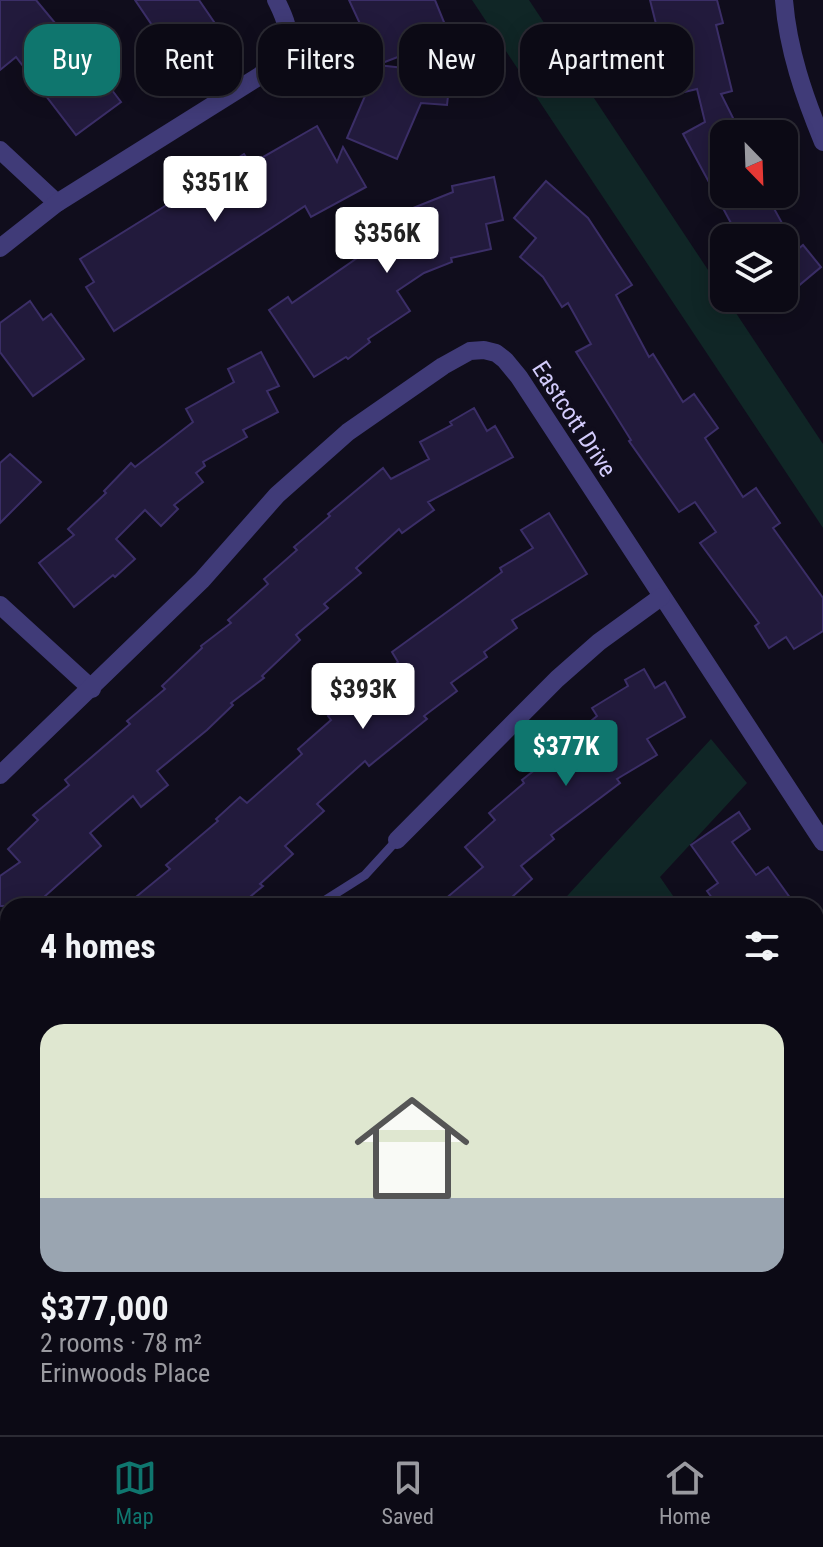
<!DOCTYPE html>
<meta charset="utf-8">
<style>
:root{--surface:#0c0a15;--page:#15131e;--text:#f1f3f6;--muted:#9a9aa0;--line:#2c2b34;--accent:#0f766e}
body{margin:0;font-family:"Roboto Condensed",sans-serif;background:var(--page);color:var(--text);height:100vh;display:flex;flex-direction:column;font-size:30px;white-space:nowrap}
*{box-sizing:border-box;margin:0}
p{font-size:26px;color:var(--muted)}
.icon{flex:none;width:44px;height:44px;fill:none;stroke:currentColor;stroke-width:2;stroke-linecap:round;stroke-linejoin:round}
.map{position:relative;flex:1;overflow:hidden}
.drawer{position:absolute;left:0px;top:898px;width:824px;height:538px;display:flex;flex-direction:column;background:var(--surface);border-radius:24px 24px 0 0;box-shadow:0 4px 20px #0003,0 0 0 2px var(--line)}
.drawer>*{flex:none}
.hud{position:absolute;left:24px;top:24px;width:776px;height:72px;display:flex;gap:16px}
.needle{width:52px;rotate:157deg}
.buttons{position:absolute;left:710px;top:120px;display:grid;gap:16px}
.buttons a{display:grid;place-items:center;width:88px;height:88px;border-radius:16px;background:var(--surface);box-shadow:0 4px 20px #0003,0 0 0 2px var(--line);font-size:40px}
.price{position:absolute;translate:-50% -68px;padding:0 18px;border-radius:8px;background:#fff;color:#222;font-size:26px;line-height:52px;filter:drop-shadow(0 2px 4px #0008)}
.price::after{content:'';position:absolute;left:50%;top:48px;width:24px;height:18px;margin-left:-12px;background:inherit;clip-path:polygon(0 0,100% 0,50% 100%)}
.price.selected{background:var(--accent);color:#fff}
ul{padding:0;list-style:none}
li{display:grid;align-content:center;gap:16px;height:424px;padding:0 40px}
li+li{border-top:2px solid var(--line)}
li span{display:grid;place-items:center;height:248px;border-radius:24px;color:#555}
li>.icon{margin-inline-start:auto}
span .icon{width:144px;height:144px;fill:#fffc;stroke-width:1}
li b{font-size:34px}
h2{display:flex;justify-content:space-between;align-items:center;height:96px;padding:0 40px;font-size:34px}
.tag{padding:0 28px;border-radius:24px;background:var(--surface);box-shadow:0 4px 20px #0003,0 0 0 2px var(--line);font-size:28px;line-height:72px}
.tag.selected{background:var(--accent);color:#fff}
.tab-bar{display:flex;justify-content:space-around;align-items:center;height:112px;border-top:2px solid var(--line);background:var(--surface);font-size:22px;color:var(--muted)}
.tab-bar a{display:grid;justify-items:center;gap:4px}
.tab-bar .selected{color:var(--accent)}
.map>svg:first-child{display:block}
.green{fill:#102626}
.building{fill:#221a3c;stroke:#3b2e67;stroke-width:2}
.lines{fill:none;stroke-linecap:round;stroke-linejoin:round}
.service{stroke:#403b78;stroke-width:9}
.minor{stroke:#403b78;stroke-width:18}
.tertiary{stroke:#403b78;stroke-width:20}
.secondary{stroke:#7369f5;stroke-width:20}
.labels{text-anchor:middle;stroke-width:8;stroke-linejoin:round;paint-order:stroke}
.street-label{font-size:24px;fill:#d3ccfc;stroke:#100d1c}
</style>
<div class="map">
<svg width="823" height="1435" viewBox="0 0 823 1435">
<rect width="100%" height="100%" fill="#100d1c"/>
<!-- green -->
<g class="green">
<path d="M472,0H529L724,294V298H726L823,444V528Z"/>
<path d="M711,739L747,783L660,877L680,906H558Z"/>
</g>
<!-- building -->
<g class="building">
<path d="M0,0H36L74,46L77,44L121,102L76,135L16,57L0,70Z"/>
<path d="M135,0H199L225,38L181,68Z"/>
<path d="M349,0H435L450,37L377,65L459,74L457,97L448,96L447,105L421,103L397,159L347,138L371,82L374,54Z"/>
<path d="M650,0H717L723,23L716,25L732,91L721,94L741,134H724V194H766L782,223L754,238H739L683,134L705,122L697,89L676,94L663,39L660,40Z"/>
<path d="M317,126L337,162L343,147L366,187L311,217L305,206L114,331L86,287L94,282L80,259L202,183L201,181L244,154L251,164Z"/>
<path d="M494,177L503,220L486,224L491,249L451,258L452,262L424,273L397,291L410,311L368,339L370,342L348,359L346,357L314,377L269,310L288,297L292,303L389,236L383,220L453,192L452,186Z"/>
<path d="M546,181L588,218L632,285L616,295L649,357L653,354L683,402L694,394L718,428L705,438L743,497L756,488L780,523L773,528L823,598V631L794,649L786,637L769,648L755,626L759,623L700,543L716,532L695,502L679,512L629,441L631,440L576,352L591,344L568,303L562,307L543,277L520,257L536,238L514,218Z"/>
<path d="M784,227L797,250L803,245L821,267L784,298Z"/>
<path d="M30,301L43,320L51,314L84,359L33,396L0,352V323Z"/>
<path d="M261,352L279,386L267,391L278,412L243,430L247,437L203,462L205,466L196,473L203,482L174,505L178,509L161,526L145,510L116,539L135,559L115,577L113,575L74,607L39,563L74,535L68,529L106,493L104,491L131,463L135,467L193,422L186,409L234,382L228,369Z"/>
<path d="M474,408L487,431L495,426L513,457L428,502L434,510L402,533L399,529L356,568L361,573L324,604L328,608L296,635L300,640L262,676L264,678L231,703L233,705L207,730L157,771L168,785L141,807L133,796L90,833L101,846L34,906H0V876L20,862L8,849L38,820L33,815L69,785L65,780L130,724L127,721L165,689L162,686L202,648L201,646L231,623L228,620L268,584L264,579L297,550L294,547L330,516L328,514L383,468L391,479L429,459L420,442L452,425L450,422Z"/>
<path d="M10,454L41,482L0,523V463Z"/>
<path d="M549,513L587,574L512,620L517,628L484,652L487,657L451,683L457,691L424,716L427,719L369,766L365,761L317,804L324,811L285,846L293,854L260,884L263,886L239,906H125L170,869L166,865L218,821L216,819L240,797L247,803L302,754L298,749L331,720L328,716L349,699L352,702L398,662L392,652L502,572L500,568L533,548L521,530Z"/>
<path d="M644,669L655,688L665,682L685,717L647,739L657,755L617,779L620,783L551,835L554,839L521,866L532,879L502,906H437L483,867L465,847L495,820L489,813L524,783L522,780L555,754L553,752L597,716L592,708L628,686L625,680Z"/>
<path d="M739,812L750,829L732,842L756,875L768,867L796,906H718L707,891L718,883L691,845Z"/>
</g>
<g class="lines">
<!-- service -->
<path class="service" d="M316,906L365,875L397,840"/>
<!-- minor -->
<g class="minor">
<path d="M784,0C788,50 804,96 823,142"/>
<path d="M287,50L308,62"/>
<path d="M0,150L57,203"/>
<path d="M0,248L57,203L258,77C292,52 296,39 276,0"/>
<path d="M0,605L92,689"/>
<path d="M0,775L202,580L277,495L348,432L443,366L470,351L484,350L496,353L505,360L519,377L823,842"/>
<path d="M397,840L557,679L599,642L661,597"/>
<path d="M290,1428L293,1435"/>
</g>
<!-- tertiary -->
<g class="tertiary">
<path d="M816,1194L823,1192"/>
<path d="M179,1435L195,1428"/>
</g>
<!-- secondary -->
<g class="secondary">
<path d="M0,1394L8,1409"/>
<path d="M18,1428L22,1435"/>
</g>
</g>
<g class="labels">
<!-- street labels -->
<g class="street-label">
<text transform="translate(574 419) rotate(57)" y="8">Eastcott Drive</text>
</g>
</g>
</svg>
<div class="buttons">
<a><svg class="needle" viewBox="-14 -14 28 28"><path d="M0-13l5 13h-10z" fill="#e53935"/><path d="M0 13l5-13h-10z" fill="#9a9aa0"/></svg></a>
<a><svg class="icon" aria-label="layers" viewBox="0 0 24 24"><path d="M12 4l9 5-9 5-9-5zM3 14l9 5 9-5"/></svg></a>
</div>
<b class="price" style="left:215px;top:224px">$351K</b>
<b class="price" style="left:387px;top:275px">$356K</b>
<b class="price" style="left:363px;top:731px">$393K</b>
<b class="price selected" style="left:566px;top:788px">$377K</b>
<div class="hud">
<a class="tag selected">Buy</a>
<a class="tag">Rent</a>
<a class="tag">Filters</a>
<a class="tag">New</a>
<a class="tag">Apartment</a>
</div>
<section class="drawer">
<h2>4 homes<svg class="icon" aria-label="filters" viewBox="0 0 24 24"><path d="M4 7h16M4 17h16"/><circle cx="9" cy="7" r="2"/><circle cx="15" cy="17" r="2"/></svg></h2>
<ul>
<li><span style="background:linear-gradient(#dfe7d0 70%,#9aa5b1 0)"><svg class="icon" aria-label="home" viewBox="0 0 24 24"><path d="M3 11l9-7 9 7M6 9v11h12V9"/></svg></span><div><b>$377,000</b><p>2 rooms · 78 m²</p><p>Erinwoods Place</p></div></li>
</ul>
</section>
</div>
<nav class="tab-bar">
<a class="selected"><svg class="icon" aria-label="map" viewBox="0 0 24 24"><path d="M3 6l6-2 6 2 6-2v14l-6 2-6-2-6 2zM9 4v14M15 6v14"/></svg>Map</a>
<a><svg class="icon" aria-label="saved" viewBox="0 0 24 24"><path d="M7 4h10v16l-5-4-5 4z"/></svg>Saved</a>
<a><svg class="icon" aria-label="home" viewBox="0 0 24 24"><path d="M3 11l9-7 9 7M6 9v11h12V9"/></svg>Home</a>
</nav>
